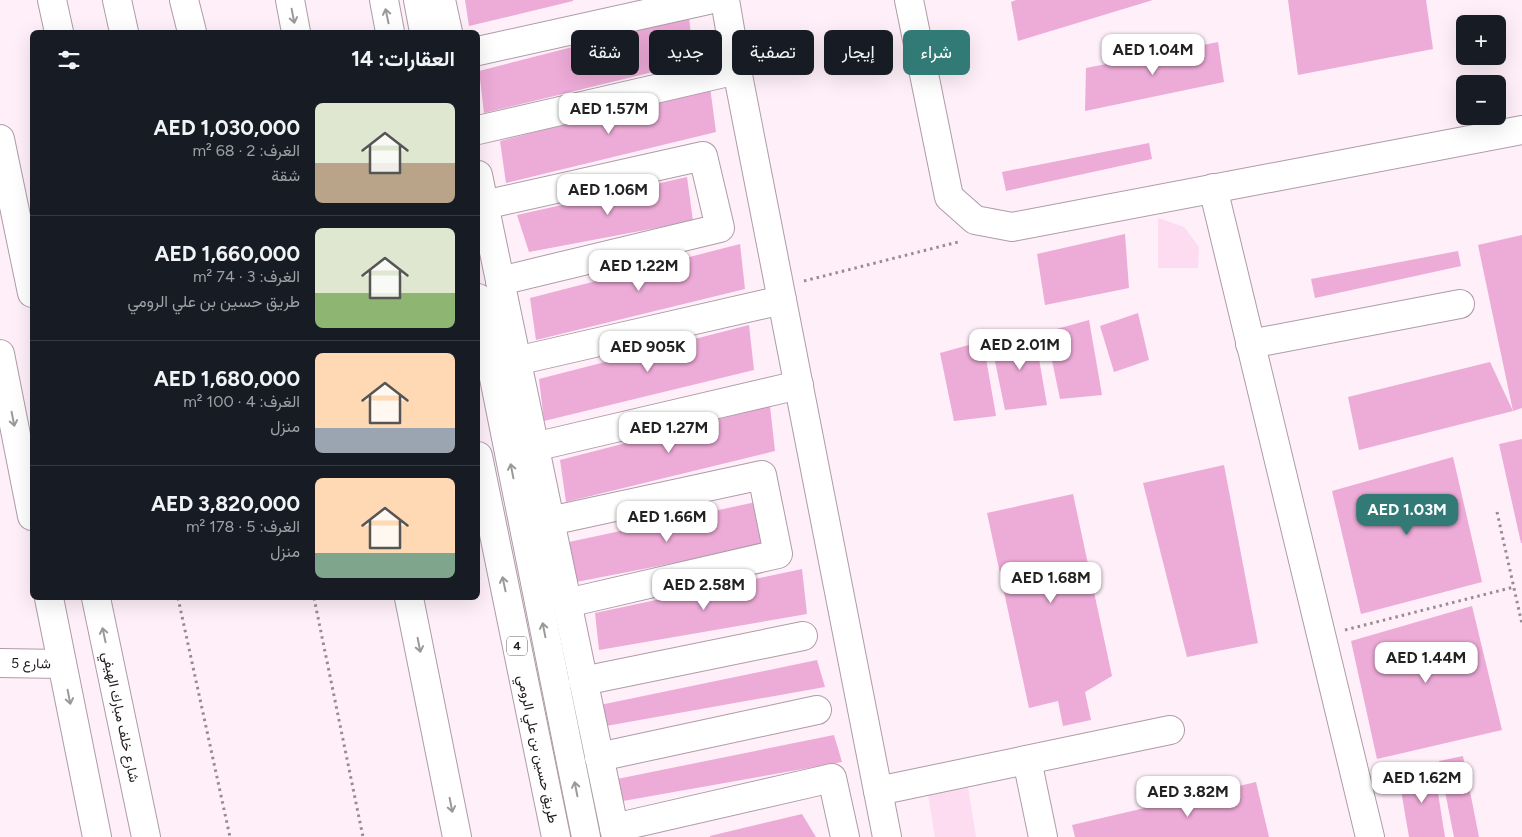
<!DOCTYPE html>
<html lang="ar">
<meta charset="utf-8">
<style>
:root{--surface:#171b24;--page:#242831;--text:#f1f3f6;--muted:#9ea1a6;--line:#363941;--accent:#317a75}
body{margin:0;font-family:Figtree,Vazirmatn,sans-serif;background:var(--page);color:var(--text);direction:rtl;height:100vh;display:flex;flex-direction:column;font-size:19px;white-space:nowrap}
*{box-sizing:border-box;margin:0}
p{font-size:16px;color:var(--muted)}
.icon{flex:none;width:28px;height:28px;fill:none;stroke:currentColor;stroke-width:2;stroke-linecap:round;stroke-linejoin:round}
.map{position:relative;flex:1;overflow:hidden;direction:ltr}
.panel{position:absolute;left:30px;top:30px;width:450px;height:570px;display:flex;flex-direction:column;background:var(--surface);border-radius:8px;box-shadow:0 5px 20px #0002;direction:rtl}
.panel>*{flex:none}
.hud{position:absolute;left:495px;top:30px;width:475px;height:45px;direction:rtl;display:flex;gap:10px}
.tools{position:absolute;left:1456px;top:15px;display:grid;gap:10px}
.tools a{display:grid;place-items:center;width:50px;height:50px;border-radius:8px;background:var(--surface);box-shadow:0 5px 20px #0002;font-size:25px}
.price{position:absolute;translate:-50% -42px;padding:0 11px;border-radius:10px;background:#fff;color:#222;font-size:16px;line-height:32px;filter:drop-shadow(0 1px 2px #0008)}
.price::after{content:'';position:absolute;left:50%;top:30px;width:15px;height:11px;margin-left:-8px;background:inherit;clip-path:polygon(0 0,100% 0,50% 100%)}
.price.on{background:var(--accent);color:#fff}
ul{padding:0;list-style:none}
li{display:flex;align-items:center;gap:15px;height:125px;padding:0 25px}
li+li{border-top:1px solid var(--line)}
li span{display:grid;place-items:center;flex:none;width:140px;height:100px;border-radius:8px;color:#555}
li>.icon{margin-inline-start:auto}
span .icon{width:60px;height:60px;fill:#fffc;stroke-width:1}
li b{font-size:21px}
h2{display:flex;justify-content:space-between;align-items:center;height:60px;padding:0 25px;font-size:21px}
.tag{padding:0 18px;border-radius:8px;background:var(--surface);box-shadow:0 5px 20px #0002;font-size:18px;line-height:45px}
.tag.on{background:var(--accent);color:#fff}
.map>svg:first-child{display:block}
.green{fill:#fddbf0}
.building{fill:#edabd7}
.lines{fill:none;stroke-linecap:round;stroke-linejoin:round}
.minor-casing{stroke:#ad9ca7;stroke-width:30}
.highway-casing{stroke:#ad9ca7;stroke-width:30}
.path{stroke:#978c93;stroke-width:3;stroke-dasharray:2.5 4;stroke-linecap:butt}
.minor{stroke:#fff;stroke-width:28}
.highway{stroke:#fff;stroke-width:28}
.oneway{stroke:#9b989a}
.labels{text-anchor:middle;stroke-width:4;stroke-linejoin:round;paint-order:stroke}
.shield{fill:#fff;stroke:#645f62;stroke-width:1}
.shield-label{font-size:12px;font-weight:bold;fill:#211a1e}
.street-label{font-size:14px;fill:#211a1e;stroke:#fff}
</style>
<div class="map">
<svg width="1522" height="837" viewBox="0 0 1522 837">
<rect width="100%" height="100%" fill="#feeff9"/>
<!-- green -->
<g class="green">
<path d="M1158,218L1184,227L1199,247L1198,268H1158Z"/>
<path d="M968,787L976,837H935L928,794Z"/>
</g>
<!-- building -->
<g class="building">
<path d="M465,0H573V1L469,26Z"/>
<path d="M1016,0H1153L1018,41L1011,2Z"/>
<path d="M1288,0H1426L1433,49L1298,75Z"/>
<path d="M689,17L694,62L484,113L479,71Z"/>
<path d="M1218,42L1224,82L1085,111L1086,68Z"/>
<path d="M710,87L716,132L506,183L500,141Z"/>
<path d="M1149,143L1152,159L1006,191L1002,172Z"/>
<path d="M687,177L693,221L529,252L517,215Z"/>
<path d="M1125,234L1129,288L1045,305L1037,254Z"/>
<path d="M1522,235V408L1513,411L1478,245Z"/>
<path d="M740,244L745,289L536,340L530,298Z"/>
<path d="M1458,251L1461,266L1315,298L1311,279Z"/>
<path d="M1138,313L1149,360L1114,372L1100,326Z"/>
<path d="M1089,320L1102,395L1060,399L1046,332Z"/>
<path d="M749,325L754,370L544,421L539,379Z"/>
<path d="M1034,330L1047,405L1005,410L991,342Z"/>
<path d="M983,341L996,416L954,421L940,353Z"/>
<path d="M1490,362L1513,411L1359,450L1348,397Z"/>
<path d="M770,406L775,451L566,502L560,460Z"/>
<path d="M1522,439V543H1521L1499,444Z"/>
<path d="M1453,457L1482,582L1361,614L1332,491Z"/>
<path d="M1224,465L1258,643L1187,657L1143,483Z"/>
<path d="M1073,494L1112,676L1085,692L1091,720L1063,726L1058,701L1029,708L987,513Z"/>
<path d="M756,502L762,546L576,582L569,542Z"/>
<path d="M802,569L807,614L599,650L595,613Z"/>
<path d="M1472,606L1502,730L1377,759L1351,641Z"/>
<path d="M817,660L825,687L606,726L600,705Z"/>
<path d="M834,735L842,762L623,801L617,779Z"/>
<path d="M1463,756L1479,837H1454L1439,761Z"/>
<path d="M1434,768L1445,837H1409L1398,773Z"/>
<path d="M1256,782L1269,837H1075L1072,825Z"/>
<path d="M802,814L816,837H710V836Z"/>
</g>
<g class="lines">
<!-- minor casing -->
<g class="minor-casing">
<g id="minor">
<path d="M52,0L59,32"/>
<path d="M117,0L124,32"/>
<path d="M184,0L192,32"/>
<path d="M418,0L424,32"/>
<path d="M441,0L448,32"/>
<path d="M725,0L737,70L887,837"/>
<path d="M909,0L949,197L975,220L1012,227L1522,130"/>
<path d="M478,51L708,0"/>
<path d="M478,130L737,70"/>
<path d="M0,139L32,293"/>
<path d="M478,175L616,837"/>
<path d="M1213,188L1370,837"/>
<path d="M484,205L703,156L720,228L500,281"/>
<path d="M478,298L586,837"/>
<path d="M1250,344L1460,304"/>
<path d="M0,354L32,516"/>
<path d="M516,361L782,300"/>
<path d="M534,447L799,385"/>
<path d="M550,521L762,475L778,554L567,603"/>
<path d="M49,598L97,837"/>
<path d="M96,598L146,837"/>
<path d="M0,663L62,664"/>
<path d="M583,681L803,636"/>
<path d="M599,757L817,710"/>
<path d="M1027,760L1043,837"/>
<path d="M878,791L1170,730"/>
<path d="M614,828L832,778L845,837"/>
</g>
</g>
<!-- highway casing -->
<g class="highway-casing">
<g id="highway">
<path d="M290,0L296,32"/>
<path d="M384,0L390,32"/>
<path d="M478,456L556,837"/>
<path d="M409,598L457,837"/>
</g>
</g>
<!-- path -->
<g class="path">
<path d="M804,281L958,242L959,240"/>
<path d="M1497,512L1522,624"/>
<path d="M178,598L230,837"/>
<path d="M314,598L363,837"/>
<path d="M1345,630L1514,587"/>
</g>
<!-- minor -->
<use href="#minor" class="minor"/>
<!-- highway -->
<use href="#highway" class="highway"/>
</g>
<!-- one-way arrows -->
<defs><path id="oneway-shaft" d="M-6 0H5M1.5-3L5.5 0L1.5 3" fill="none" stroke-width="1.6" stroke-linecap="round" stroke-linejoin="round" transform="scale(1.25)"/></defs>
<g class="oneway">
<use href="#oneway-shaft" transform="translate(293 16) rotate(79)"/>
<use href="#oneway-shaft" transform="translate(387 16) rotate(-102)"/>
<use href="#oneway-shaft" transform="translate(13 419) rotate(79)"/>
<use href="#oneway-shaft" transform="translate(512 471) rotate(-101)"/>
<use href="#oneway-shaft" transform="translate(504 584) rotate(-102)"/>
<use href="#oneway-shaft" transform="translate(544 630) rotate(-101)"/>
<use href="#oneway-shaft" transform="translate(104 635) rotate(-102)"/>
<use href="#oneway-shaft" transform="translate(419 645) rotate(79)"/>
<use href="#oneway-shaft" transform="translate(69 697) rotate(79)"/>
<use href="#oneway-shaft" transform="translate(576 789) rotate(-101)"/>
<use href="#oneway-shaft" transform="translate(451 805) rotate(79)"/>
</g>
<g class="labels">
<!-- shield labels -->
<rect class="shield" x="507" y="636.5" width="20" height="19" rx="4"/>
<g class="shield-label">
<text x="517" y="650">4</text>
</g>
<!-- street labels -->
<g class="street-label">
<text transform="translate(31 663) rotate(1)" y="5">شارع 5</text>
<text transform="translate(121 717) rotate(78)" y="5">شارع خلف مبارك الهيفي</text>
<text transform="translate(538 749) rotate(78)" y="5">طريق حسين بن علي الرومي</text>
</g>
</g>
</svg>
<div class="tools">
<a>+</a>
<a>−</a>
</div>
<b class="price" style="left:1153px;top:76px">AED 1.04M</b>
<b class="price" style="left:609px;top:135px">AED 1.57M</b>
<b class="price" style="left:608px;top:216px">AED 1.06M</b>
<b class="price" style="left:639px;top:292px">AED 1.22M</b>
<b class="price" style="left:1020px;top:371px">AED 2.01M</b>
<b class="price" style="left:648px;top:373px">AED 905K</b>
<b class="price" style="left:669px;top:454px">AED 1.27M</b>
<b class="price on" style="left:1407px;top:536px">AED 1.03M</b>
<b class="price" style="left:667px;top:543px">AED 1.66M</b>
<b class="price" style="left:1051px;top:604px">AED 1.68M</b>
<b class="price" style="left:704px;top:611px">AED 2.58M</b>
<b class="price" style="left:1426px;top:684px">AED 1.44M</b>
<b class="price" style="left:1422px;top:804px">AED 1.62M</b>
<b class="price" style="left:1188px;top:818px">AED 3.82M</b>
<div class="hud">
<a class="tag on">شراء</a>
<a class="tag">إيجار</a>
<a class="tag">تصفية</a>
<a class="tag">جديد</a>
<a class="tag">شقة</a>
</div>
<section class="panel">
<h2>العقارات: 14<svg class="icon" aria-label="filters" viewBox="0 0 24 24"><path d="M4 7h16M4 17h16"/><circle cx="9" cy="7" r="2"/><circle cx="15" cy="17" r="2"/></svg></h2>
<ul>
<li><span style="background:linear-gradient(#dfe7d0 60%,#b9a48a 0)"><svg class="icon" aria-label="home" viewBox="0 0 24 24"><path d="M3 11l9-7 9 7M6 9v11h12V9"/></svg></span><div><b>AED 1,030,000</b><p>الغرف: 2 · 68 m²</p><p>شقة</p></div></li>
<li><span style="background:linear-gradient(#dfe7d0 65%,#8fb573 0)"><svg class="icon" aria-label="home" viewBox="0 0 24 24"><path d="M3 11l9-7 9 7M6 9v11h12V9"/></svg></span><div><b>AED 1,660,000</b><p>الغرف: 3 · 74 m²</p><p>طريق حسين بن علي الرومي</p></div></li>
<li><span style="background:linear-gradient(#ffd9b3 75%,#9aa5b1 0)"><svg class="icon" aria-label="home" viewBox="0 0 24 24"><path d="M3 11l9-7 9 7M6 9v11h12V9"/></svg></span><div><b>AED 1,680,000</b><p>الغرف: 4 · 100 m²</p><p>منزل</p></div></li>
<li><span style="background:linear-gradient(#ffd9b3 75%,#7fa58c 0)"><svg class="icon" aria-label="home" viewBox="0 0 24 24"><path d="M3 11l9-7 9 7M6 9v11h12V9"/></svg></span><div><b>AED 3,820,000</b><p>الغرف: 5 · 178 m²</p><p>منزل</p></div></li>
</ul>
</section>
</div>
